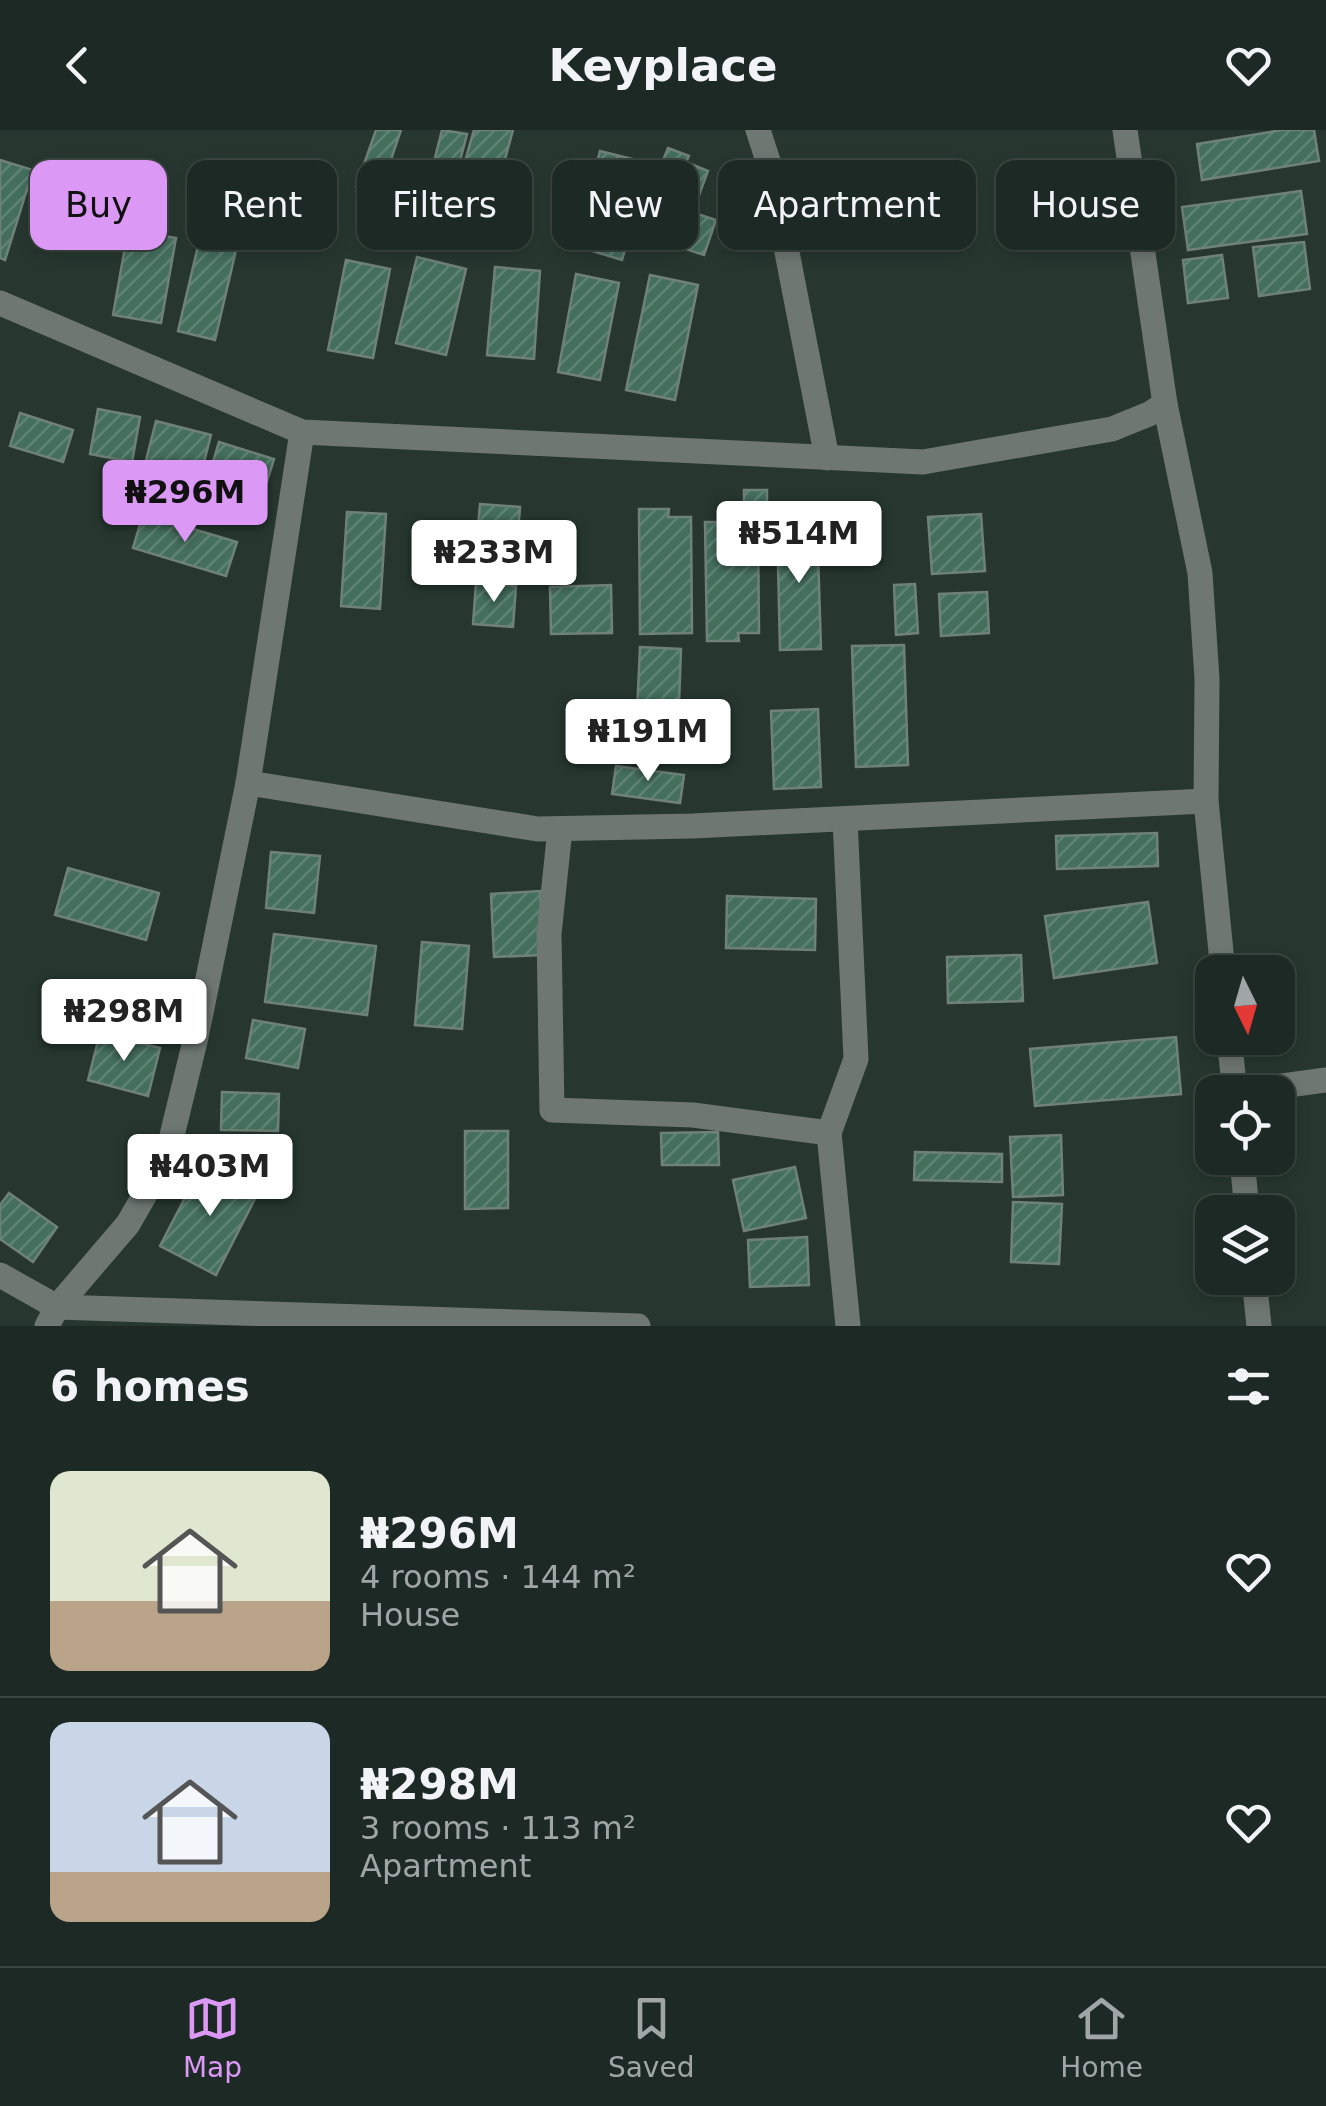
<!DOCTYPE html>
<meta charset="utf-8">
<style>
:root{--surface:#1d2924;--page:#2a3531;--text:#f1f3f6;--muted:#a0a6a6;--line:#3b4541;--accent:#db99f5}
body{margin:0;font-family:"DejaVu Sans",sans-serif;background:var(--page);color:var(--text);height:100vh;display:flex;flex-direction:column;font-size:38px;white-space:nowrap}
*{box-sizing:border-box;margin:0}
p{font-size:32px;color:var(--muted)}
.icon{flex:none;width:55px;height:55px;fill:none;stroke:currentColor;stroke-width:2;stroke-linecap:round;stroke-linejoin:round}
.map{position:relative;height:1196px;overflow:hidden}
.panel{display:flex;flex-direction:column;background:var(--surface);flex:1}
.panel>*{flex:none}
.banner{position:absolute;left:30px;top:30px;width:1268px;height:90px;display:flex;gap:20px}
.needle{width:65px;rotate:175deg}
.fabs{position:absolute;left:1195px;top:825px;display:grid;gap:20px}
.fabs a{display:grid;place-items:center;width:100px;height:100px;border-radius:20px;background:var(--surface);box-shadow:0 5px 15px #0003,0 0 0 2px var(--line);font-size:50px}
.price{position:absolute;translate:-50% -85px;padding:0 22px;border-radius:10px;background:#fff;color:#222;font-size:32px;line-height:65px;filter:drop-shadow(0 2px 5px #0008)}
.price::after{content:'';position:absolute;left:50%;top:60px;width:30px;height:22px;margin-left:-15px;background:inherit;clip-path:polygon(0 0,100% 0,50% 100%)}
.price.selected{background:var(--accent);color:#111}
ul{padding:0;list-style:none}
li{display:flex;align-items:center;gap:30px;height:250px;padding:0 50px}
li+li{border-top:2px solid var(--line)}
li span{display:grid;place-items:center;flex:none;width:280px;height:200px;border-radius:20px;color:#555}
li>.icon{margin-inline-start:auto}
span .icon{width:120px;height:120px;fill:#fffc;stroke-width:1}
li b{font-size:42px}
h2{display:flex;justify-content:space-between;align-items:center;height:120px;padding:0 50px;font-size:42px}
.chip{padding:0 35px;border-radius:20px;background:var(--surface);box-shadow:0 5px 15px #0003,0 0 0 2px var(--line);font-size:35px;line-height:90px}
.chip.selected{background:var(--accent);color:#111}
header{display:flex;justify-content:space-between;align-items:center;height:130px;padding:0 50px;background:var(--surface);font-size:45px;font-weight:700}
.tab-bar{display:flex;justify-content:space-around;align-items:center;height:140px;border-top:2px solid var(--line);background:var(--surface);font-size:28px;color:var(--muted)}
.tab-bar a{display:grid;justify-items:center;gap:5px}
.tab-bar .selected{color:var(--accent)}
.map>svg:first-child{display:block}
.building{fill:url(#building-hatch);stroke:#6f8178;stroke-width:2.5}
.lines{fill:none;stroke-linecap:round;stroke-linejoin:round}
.minor{stroke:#6f7773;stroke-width:25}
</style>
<header><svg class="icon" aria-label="back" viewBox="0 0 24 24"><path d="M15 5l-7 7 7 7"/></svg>Keyplace<svg class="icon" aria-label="heart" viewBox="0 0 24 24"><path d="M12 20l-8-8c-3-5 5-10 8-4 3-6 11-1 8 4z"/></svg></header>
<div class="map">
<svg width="1326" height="1196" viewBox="0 0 1326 1196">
<defs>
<pattern id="building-hatch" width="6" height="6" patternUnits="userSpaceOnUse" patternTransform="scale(2.5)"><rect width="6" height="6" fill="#446f5d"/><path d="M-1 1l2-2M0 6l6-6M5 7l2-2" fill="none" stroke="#5f8475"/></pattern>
</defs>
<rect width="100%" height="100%" fill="#273730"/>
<!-- building -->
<g class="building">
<path d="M376,0H401L379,65L356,57Z"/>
<path d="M442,0L467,4L445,89L421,83Z"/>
<path d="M474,0H513L498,55L461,45Z"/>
<path d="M1282,0H1314L1319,31L1202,50L1197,14Z"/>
<path d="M668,18L689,26L686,32L708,41L695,76L651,59Z"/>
<path d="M600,21L648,33L634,88L586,75Z"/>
<path d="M0,30L33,40L5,130L0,128Z"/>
<path d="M1301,61L1307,104L1188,120L1182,77Z"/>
<path d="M649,68L716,90L704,125L637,103Z"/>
<path d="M590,80L633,93L622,130L579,117Z"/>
<path d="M206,82L243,90L215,210L178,201Z"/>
<path d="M128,100L176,108L161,193L113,185Z"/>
<path d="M1304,112L1310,159L1259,166L1253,117Z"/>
<path d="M1222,125L1228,168L1188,173L1183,130Z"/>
<path d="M417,127L466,139L446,225L396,213Z"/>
<path d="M346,130L390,139L373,228L328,220Z"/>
<path d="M495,137L540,141L534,229L487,225Z"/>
<path d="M576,144L619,153L600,250L558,242Z"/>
<path d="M650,145L698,155L675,270L626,260Z"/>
<path d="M98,279L140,287L132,332L90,324Z"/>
<path d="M20,283L73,300L63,332L10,316Z"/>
<path d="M156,291L211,305L195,367L140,354Z"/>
<path d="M219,312L274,329L256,387L201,371Z"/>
<path d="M744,360H767V381L744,380Z"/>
<path d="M480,374L520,377L515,444L474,441Z"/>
<path d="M639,379H669L668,387H691L692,503L640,504Z"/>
<path d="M347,382L386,384L380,479L341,476Z"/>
<path d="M143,384L237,412L226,446L133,418Z"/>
<path d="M981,384L985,441L932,444L928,387Z"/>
<path d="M817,391L821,519L780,520L777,392Z"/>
<path d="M705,392H758L759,503H738L739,511H707Z"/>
<path d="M476,453L516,456L513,497L473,494Z"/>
<path d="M915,454L918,503L896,505L894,455Z"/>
<path d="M611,455L612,503L551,504L550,457Z"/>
<path d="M987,462L989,503L941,506L939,464Z"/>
<path d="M904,515L908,635L856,637L852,516Z"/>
<path d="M640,517L681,519L677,628L635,626Z"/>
<path d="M818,579L821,657L774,659L771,581Z"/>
<path d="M616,636L684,645L680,673L612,664Z"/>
<path d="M1157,703L1158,736L1057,739L1056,706Z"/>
<path d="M271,722L320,726L314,783L266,778Z"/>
<path d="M68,738L159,763L146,810L55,785Z"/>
<path d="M540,761L543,825L494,827L491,764Z"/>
<path d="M727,766L816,769L815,820L726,818Z"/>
<path d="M1148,772L1157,833L1054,848L1045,786Z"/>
<path d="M274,804L376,816L367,885L265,872Z"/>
<path d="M422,812L469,816L462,899L415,895Z"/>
<path d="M1021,825L1023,871L948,873L947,827Z"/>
<path d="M253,890L305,899L298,938L246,928Z"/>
<path d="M100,903L160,918L148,966L88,950Z"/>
<path d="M1176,907L1181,964L1035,976L1030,919Z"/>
<path d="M222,962L279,964L278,1001L221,1000Z"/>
<path d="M465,1001H508V1078L465,1079Z"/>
<path d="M718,1002L719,1035H662L661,1003Z"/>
<path d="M1061,1005L1063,1065L1013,1067L1010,1007Z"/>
<path d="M915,1022L1002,1024V1052L914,1050Z"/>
<path d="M203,1033L259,1061L216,1145L160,1116Z"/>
<path d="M795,1037L806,1088L744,1101L733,1050Z"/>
<path d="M9,1063L57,1097L33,1132L0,1109V1075Z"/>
<path d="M1013,1072L1062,1074L1059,1134L1011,1132Z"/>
<path d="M807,1107L809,1155L750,1157L748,1110Z"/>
</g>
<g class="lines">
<!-- minor -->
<g class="minor">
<path d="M758,0L771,40L827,328"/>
<path d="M0,173L302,302L923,332L1112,299L1149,284L1165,274L1125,0"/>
<path d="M1165,274L1200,443L1207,549L1206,671L1223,842"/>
<path d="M248,653L538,699L693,696L1206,671"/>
<path d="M560,699L549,804L552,980L693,985L829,1003L856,929L845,689"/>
<path d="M1229,908L1235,962"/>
<path d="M1239,962L1326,950"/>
<path d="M829,1003L848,1196"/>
<path d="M1242,1028L1247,1082"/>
<path d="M0,1145L57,1177L638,1196"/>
<path d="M1254,1148L1259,1196"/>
<path d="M47,1196L57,1177L128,1094L167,1026L196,907L248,653L302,302"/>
</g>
</g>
</svg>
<div class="fabs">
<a><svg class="needle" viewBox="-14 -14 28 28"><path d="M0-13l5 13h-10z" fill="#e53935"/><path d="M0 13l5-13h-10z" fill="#a0a6a6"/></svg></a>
<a><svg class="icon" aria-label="locate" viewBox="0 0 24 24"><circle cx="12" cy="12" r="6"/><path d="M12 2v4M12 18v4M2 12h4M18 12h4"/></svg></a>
<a><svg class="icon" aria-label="layers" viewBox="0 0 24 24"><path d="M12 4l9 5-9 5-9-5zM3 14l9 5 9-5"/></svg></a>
</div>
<b class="price selected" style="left:185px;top:415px">₦296M</b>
<b class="price" style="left:799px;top:456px">₦514M</b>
<b class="price" style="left:494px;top:475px">₦233M</b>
<b class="price" style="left:648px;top:654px">₦191M</b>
<b class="price" style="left:124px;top:934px">₦298M</b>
<b class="price" style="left:210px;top:1089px">₦403M</b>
<div class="banner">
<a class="chip selected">Buy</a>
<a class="chip">Rent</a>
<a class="chip">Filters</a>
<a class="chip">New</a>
<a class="chip">Apartment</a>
<a class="chip">House</a>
</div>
</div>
<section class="panel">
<h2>6 homes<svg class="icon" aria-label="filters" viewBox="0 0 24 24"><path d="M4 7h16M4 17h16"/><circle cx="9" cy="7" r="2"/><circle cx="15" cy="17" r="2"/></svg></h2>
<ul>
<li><span style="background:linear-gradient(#dfe7d0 65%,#b9a48a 0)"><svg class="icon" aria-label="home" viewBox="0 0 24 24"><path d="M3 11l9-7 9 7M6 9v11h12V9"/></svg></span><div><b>₦296M</b><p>4 rooms · 144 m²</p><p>House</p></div><svg class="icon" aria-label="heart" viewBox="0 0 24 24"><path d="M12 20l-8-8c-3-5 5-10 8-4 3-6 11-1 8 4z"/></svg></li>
<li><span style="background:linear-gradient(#c9d6e8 75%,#b9a48a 0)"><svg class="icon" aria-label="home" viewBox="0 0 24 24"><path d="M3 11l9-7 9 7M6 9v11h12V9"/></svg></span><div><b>₦298M</b><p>3 rooms · 113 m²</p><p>Apartment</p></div><svg class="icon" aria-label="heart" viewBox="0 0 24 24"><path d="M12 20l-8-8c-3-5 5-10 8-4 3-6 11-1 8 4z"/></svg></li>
</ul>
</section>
<nav class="tab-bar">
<a class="selected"><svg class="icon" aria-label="map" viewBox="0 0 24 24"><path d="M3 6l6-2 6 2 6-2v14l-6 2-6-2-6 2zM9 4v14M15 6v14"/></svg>Map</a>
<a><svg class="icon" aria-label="saved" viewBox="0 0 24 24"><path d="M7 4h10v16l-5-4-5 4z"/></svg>Saved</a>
<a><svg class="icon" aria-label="home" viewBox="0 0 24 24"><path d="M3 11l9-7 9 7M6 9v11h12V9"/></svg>Home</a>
</nav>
